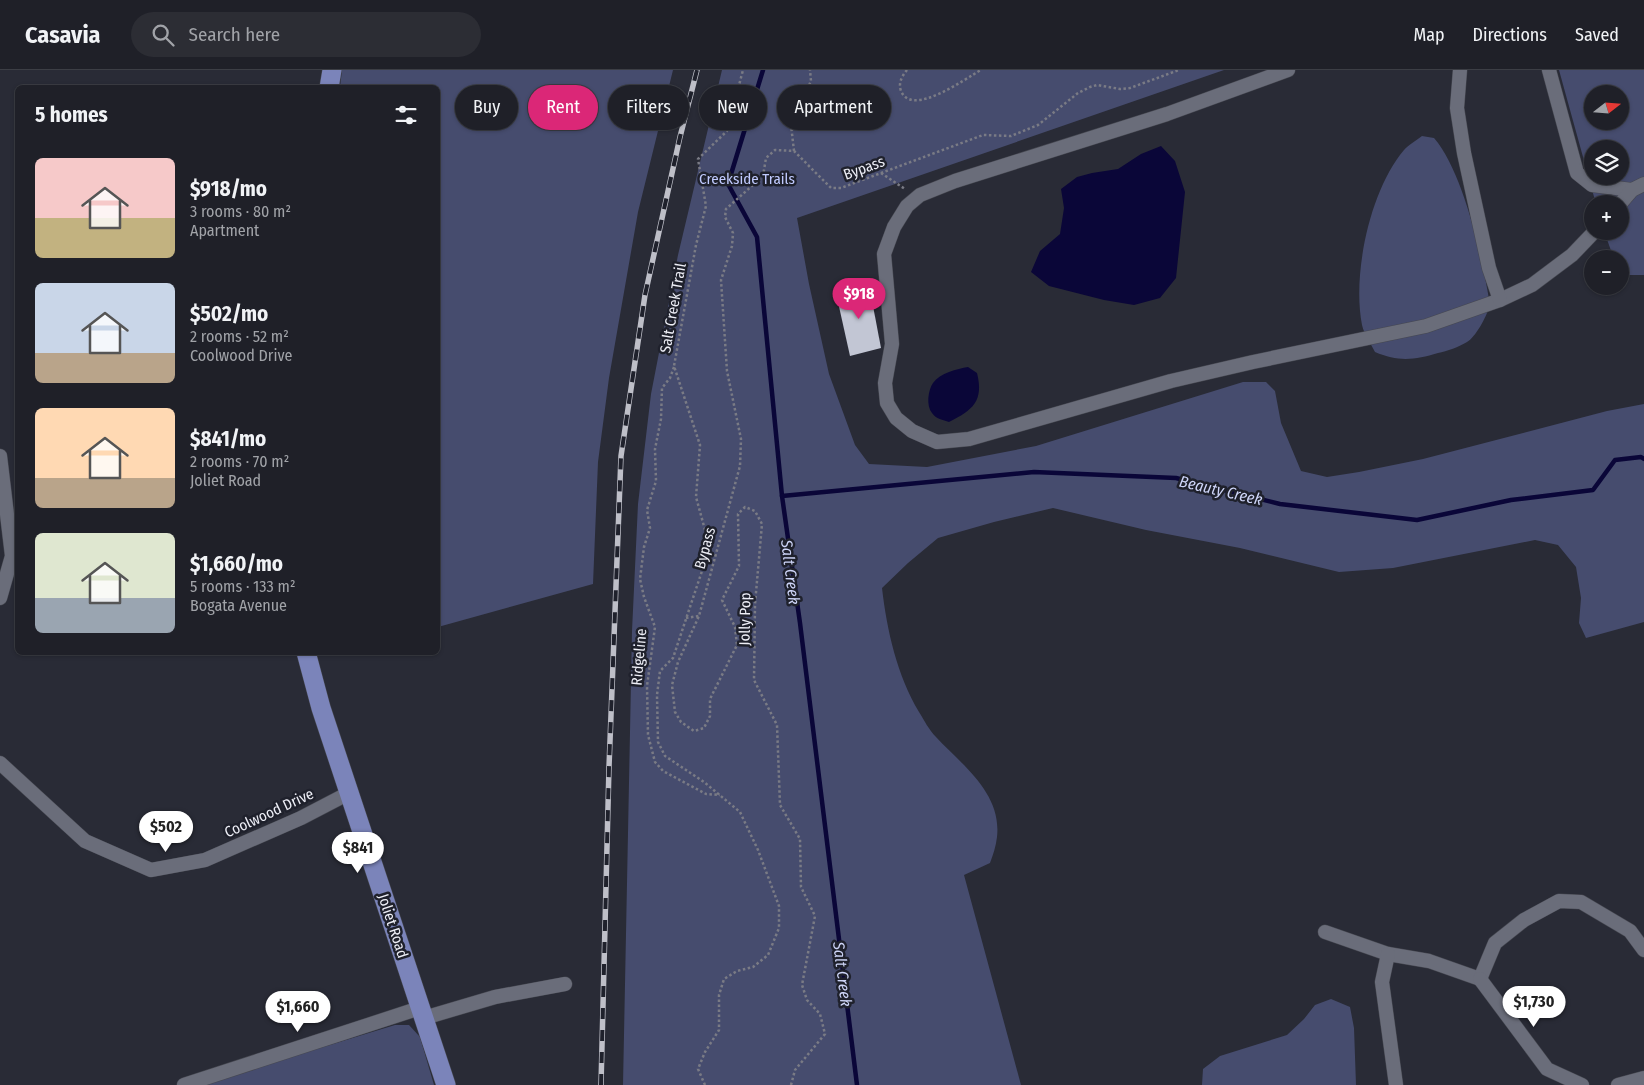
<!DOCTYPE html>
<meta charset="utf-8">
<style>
:root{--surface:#1f2028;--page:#2c2d34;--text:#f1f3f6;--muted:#a1a3a8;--line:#3c3e45;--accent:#db2777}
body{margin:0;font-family:"Fira Sans Condensed",sans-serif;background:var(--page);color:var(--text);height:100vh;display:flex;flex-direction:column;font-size:19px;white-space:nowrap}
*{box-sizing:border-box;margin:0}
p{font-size:16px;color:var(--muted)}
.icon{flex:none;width:28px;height:28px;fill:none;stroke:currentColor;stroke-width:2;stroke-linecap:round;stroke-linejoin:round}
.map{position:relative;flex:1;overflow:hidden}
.drawer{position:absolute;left:15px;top:15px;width:425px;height:570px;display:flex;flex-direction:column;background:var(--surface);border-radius:8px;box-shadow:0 1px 4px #0004,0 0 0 1px var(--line)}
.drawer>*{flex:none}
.top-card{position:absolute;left:455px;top:15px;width:475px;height:45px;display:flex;gap:10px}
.needle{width:32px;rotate:73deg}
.controls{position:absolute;left:1584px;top:15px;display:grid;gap:10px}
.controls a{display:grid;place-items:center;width:45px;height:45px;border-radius:50%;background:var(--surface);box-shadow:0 1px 4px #0004,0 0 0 1px var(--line);font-size:25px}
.price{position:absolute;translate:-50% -42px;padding:0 11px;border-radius:18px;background:#fff;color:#222;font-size:16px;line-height:32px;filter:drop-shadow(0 1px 2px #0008)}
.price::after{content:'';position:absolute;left:50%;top:30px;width:15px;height:11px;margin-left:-8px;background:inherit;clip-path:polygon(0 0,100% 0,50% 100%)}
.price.current{background:var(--accent);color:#fff}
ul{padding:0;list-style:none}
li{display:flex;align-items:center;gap:15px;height:125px;padding:0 20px}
li span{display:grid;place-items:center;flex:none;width:140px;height:100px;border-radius:8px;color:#555}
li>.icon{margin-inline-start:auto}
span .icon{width:60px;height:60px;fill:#fffc;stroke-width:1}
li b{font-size:21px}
h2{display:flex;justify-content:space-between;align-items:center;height:60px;padding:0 20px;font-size:21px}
.chip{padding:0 18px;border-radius:22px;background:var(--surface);box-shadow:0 1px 4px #0004,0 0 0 1px var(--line);font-size:18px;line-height:45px}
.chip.current{background:var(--accent);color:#fff}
header{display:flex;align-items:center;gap:30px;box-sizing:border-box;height:70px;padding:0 25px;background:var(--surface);border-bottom:1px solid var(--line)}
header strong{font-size:24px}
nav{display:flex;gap:28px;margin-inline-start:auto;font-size:18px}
.search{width:350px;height:45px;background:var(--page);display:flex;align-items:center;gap:12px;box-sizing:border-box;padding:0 18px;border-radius:28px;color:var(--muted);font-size:19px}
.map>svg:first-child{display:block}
.green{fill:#464c6e;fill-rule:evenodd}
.water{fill:#0a0638}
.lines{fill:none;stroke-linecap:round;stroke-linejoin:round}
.stream{stroke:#0a0638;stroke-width:4.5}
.building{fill:#c2c6d4}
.minor-casing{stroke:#464851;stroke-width:15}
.major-casing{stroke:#464851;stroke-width:20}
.path{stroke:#7a7b85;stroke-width:2.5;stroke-dasharray:2.5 2.5;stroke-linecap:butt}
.minor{stroke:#6a6d7a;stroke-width:14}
.major{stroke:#7b84ba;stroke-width:19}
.rail-casing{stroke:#bebfc8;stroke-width:5.5}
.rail{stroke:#1f212c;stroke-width:4;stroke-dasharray:11;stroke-linecap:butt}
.labels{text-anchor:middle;stroke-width:5;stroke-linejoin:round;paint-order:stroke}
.street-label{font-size:15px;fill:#eeeff7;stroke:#1f212c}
.park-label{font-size:15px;fill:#c0cafe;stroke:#1f212c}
.water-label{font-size:16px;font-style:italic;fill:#ced5f8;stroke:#1f212c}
</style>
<header>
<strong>Casavia</strong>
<div class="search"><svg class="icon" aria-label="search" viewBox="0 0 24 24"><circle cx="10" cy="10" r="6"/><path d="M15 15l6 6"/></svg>Search here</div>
<nav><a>Map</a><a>Directions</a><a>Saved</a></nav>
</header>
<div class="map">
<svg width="1644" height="1015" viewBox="0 0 1644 1015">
<rect width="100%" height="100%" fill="#292b36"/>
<!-- green -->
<g class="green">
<path d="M342,0H673L638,142L609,308L598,392L593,514L438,557V18L340,17Z"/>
<path d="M722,0H1224L797,148L809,214L829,304L855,375L869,394L927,397L1036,376L1243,312H1266L1275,321L1281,353L1301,401L1327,407L1359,402L1423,389L1607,341L1644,334V552L1586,568L1579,553L1581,528L1576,497L1558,475L1535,470L1393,498L1339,502L1240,478L1146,460L1053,438L994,452L938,468L908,493L882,518C887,561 897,605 919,642C924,650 929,660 936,667C962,695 1002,723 997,767C996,776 993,785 990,793L964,805L1021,1015H623L632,561L638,434L651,324L678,185Z"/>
<path d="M1559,0H1644V205H1627L1620,199V189H1614L1604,161H1620V134H1596ZM1592,24H1620V51H1592ZM1592,79H1620V106H1592Z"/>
<path d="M1422,66L1434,68C1461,99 1480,177 1487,218C1488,224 1490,232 1489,237C1487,246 1475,268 1467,272C1459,277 1447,281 1438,283C1415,290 1398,292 1375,282C1371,274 1364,264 1362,255C1352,204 1370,120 1404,80C1408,75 1416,71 1422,66Z"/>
<path d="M1331,929L1350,937L1354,958L1356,1015H1202L1203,999L1220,986L1287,965L1304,949L1315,935Z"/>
<path d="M395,955H409L420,967L434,1015H198Z"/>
</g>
<!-- water -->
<g class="water">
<path d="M1161,76L1175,91L1185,122L1176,208L1160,228L1134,235L1104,230L1049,216L1031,202L1040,181L1060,164L1064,138L1061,119L1077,107L1092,103L1118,99L1141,84Z"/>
<path d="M968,297L977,303C984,331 973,340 949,352C943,350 936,349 932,343C926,336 928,320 933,313C940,303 957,299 968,297Z"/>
</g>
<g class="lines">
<!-- stream -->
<g class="stream">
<path d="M763,0L728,114L757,167L782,426L800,553L857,1015"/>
<path d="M782,426L1034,402L1176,408L1280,434L1417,450L1511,430L1593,420L1615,390L1641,387L1644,389"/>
</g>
</g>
<!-- building -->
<path class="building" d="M869,215L881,278L850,286L836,223Z"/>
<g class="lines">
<!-- minor casing -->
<g class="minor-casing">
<g id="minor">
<path d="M1288,0L1167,44L955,111L920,125L907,136L894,157L884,184L892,274L885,313L887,333L896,348L912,361L937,372L969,369L1171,311L1253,292L1426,256L1500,230L1532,215L1572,185L1595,161"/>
<path d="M1460,0L1457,38L1464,83L1489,198L1500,230"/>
<path d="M1549,0L1577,103L1592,115L1632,120"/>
<path d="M1620,134L1632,120L1644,114"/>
<path d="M0,386L12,486L0,528"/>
<path d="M0,693L85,771L151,800L205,790L301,748L349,723"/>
<path d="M1325,862L1388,884L1429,891L1480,909"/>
<path d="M1388,884L1382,912L1396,1015"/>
<path d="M1480,909L1495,873L1524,850L1559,831L1581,832L1630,861L1644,880"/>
<path d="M1480,909L1547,999L1582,1015"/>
<path d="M424,948L495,927L565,914"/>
<path d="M184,1015L420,938"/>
<path d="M1618,1015L1644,1008"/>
</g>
</g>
<!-- major casing -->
<g class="major-casing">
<g id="major">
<path d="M329,18L332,0"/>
<path d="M306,582L321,638L446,1015"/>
</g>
</g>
<!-- path -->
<g class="path">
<path d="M907,0C902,6 898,13 901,21C912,48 966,8 981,0"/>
<path d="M794,81L791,55L811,11L810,0"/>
<path d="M881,103L905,119"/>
<path d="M674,297L670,308L662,318L661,349L655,379L656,411L647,440L650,458L644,477L640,509L644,527L655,557L647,616L648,665L655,692L663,701L706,724L720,725"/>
<path d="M686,548L699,546"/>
<path d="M705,1015L698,999L705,982L719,960V925L724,909L737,901L753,897L768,885L779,858V836L758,780L740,742L704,712L665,686L658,672L657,625L660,601L673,588L706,489L705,460L696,427L700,375L674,296L696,175L706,136L698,89L727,61L743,0"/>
<path d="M791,1015L795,1000L825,964L820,944L807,930L802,915L815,846L801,817L800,769L780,735L777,655L754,610L755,534L762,454L755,441L745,437L738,444L739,496L722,530L735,557L737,575L710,629V646L704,658L694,661L681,652L675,642L672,615L678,592L699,546L740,396L741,369L727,301L721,210L732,176L733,163L725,147L726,139L763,106L766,88L775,80L794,81L831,118H841L983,65L1011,66L1038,55L1078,23L1090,17L1097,15L1120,19L1130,18L1179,0"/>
</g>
<!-- minor -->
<use href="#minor" class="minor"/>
<!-- major -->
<use href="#major" class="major"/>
<!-- rail casing -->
<g class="rail-casing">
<path id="rail" d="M601,1015L609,697L621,386L645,225L680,67L697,0"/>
</g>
<!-- rail -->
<use href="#rail" class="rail"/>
</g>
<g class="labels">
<!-- street labels -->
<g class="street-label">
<text transform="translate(864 98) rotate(-20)" y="5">Bypass</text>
<text transform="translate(673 238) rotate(-80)" y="5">Salt Creek Trail</text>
<text transform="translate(705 478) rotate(-75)" y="5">Bypass</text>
<text transform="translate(745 549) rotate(-89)" y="5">Jolly Pop</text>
<text transform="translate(639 587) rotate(-85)" y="5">Ridgeline</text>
<text transform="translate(269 743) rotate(-25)" y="5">Coolwood Drive</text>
<text transform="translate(393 856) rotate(72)" y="5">Joliet Road</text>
</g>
<!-- park labels -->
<g class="park-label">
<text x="747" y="114">Creekside Trails</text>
</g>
<!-- water labels -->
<g class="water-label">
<text transform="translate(1221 420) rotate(13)" y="6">Beauty Creek</text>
<text transform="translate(791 502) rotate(83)" y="6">Salt Creek</text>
<text transform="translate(843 904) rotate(83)" y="6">Salt Creek</text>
</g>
</g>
</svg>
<div class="controls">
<a><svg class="needle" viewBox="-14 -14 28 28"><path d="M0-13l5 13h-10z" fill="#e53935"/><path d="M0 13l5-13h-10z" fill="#a1a3a8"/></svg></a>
<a><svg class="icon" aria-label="layers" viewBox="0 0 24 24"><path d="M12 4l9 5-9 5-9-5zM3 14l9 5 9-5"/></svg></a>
<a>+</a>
<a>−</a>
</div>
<b class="price current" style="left:859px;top:250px">$918</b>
<b class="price" style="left:166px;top:783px">$502</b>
<b class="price" style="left:358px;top:804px">$841</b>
<b class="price" style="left:1534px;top:958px">$1,730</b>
<b class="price" style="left:298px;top:963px">$1,660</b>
<div class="top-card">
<a class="chip">Buy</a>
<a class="chip current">Rent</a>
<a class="chip">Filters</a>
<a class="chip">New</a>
<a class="chip">Apartment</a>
</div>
<section class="drawer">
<h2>5 homes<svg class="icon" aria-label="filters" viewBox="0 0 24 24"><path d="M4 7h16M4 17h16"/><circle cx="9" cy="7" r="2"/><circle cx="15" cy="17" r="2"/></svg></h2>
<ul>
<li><span style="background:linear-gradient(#f6c9c9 60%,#c2b280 0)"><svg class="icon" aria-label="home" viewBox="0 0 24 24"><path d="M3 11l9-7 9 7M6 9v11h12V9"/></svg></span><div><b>$918/mo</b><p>3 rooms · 80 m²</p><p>Apartment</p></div></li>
<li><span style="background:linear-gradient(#c9d6e8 70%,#b9a48a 0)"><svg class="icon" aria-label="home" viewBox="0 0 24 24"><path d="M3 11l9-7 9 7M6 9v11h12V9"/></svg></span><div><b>$502/mo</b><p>2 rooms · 52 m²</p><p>Coolwood Drive</p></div></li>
<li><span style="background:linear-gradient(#ffd9b3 70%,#b9a48a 0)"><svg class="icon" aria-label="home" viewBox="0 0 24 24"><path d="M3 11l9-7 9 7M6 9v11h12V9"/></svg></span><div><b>$841/mo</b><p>2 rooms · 70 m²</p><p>Joliet Road</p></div></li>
<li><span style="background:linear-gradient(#dfe7d0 65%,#9aa5b1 0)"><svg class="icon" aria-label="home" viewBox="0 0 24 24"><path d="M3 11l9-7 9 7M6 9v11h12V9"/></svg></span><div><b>$1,660/mo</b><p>5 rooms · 133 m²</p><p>Bogata Avenue</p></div></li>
</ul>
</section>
</div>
